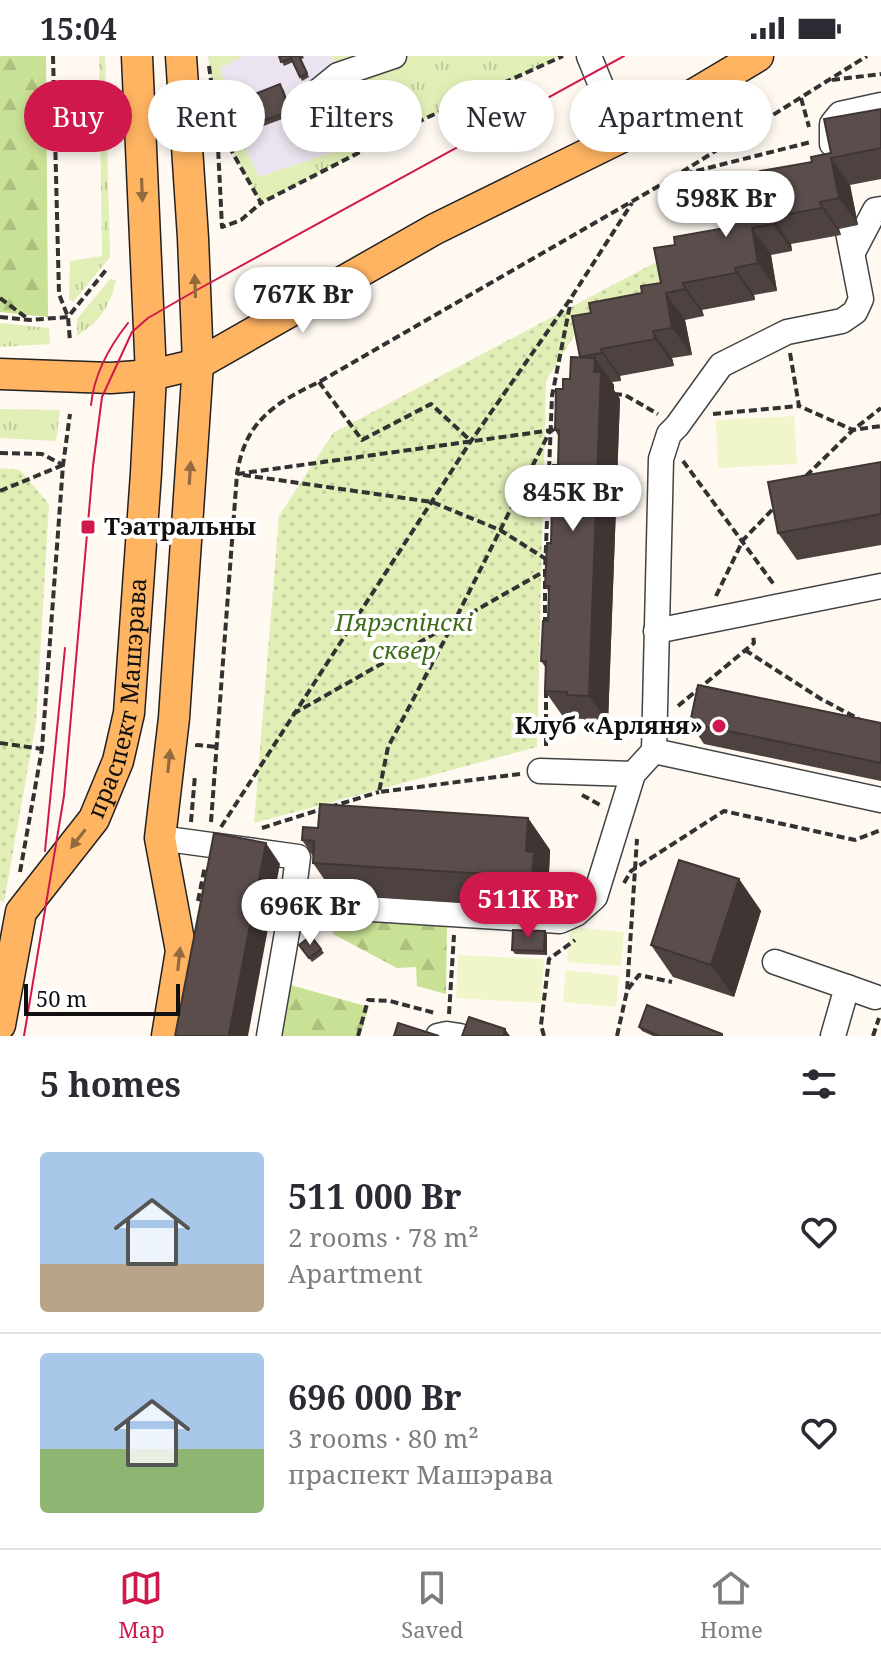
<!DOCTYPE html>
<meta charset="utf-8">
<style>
:root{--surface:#fff;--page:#f2f2f3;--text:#2b2b33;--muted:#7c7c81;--line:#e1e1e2;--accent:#cf184c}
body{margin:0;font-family:"Noto Serif",serif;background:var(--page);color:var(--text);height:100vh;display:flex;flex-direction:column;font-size:30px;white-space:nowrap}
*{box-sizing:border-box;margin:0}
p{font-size:26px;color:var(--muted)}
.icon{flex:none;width:44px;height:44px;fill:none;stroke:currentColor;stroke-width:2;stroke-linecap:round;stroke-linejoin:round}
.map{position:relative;height:980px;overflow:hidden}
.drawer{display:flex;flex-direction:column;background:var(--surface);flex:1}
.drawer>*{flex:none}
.guide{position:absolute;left:24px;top:24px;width:834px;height:72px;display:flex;gap:16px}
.scale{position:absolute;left:24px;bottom:20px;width:156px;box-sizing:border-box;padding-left:8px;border:4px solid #101010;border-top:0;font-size:22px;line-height:28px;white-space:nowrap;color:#101010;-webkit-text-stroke:6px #fff;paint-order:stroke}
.price{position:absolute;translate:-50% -68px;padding:0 18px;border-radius:28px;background:#fff;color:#222;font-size:26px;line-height:52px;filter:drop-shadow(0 2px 4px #0008)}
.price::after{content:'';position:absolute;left:50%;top:48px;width:24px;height:18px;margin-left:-12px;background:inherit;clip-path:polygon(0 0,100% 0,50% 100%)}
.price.current{background:var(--accent);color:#fff}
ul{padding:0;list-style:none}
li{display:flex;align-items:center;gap:24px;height:200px;padding:0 40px}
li+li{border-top:2px solid var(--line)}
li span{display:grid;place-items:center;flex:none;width:224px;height:160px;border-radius:8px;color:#555}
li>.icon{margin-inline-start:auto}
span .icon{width:96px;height:96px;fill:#fffc;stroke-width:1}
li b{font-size:34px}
h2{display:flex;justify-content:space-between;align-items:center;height:96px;padding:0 40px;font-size:34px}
.pill{padding:0 28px;border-radius:36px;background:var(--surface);box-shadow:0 4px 12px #0003;font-size:28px;line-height:72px}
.pill.current{background:var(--accent);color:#fff}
.status{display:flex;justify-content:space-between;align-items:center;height:56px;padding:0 40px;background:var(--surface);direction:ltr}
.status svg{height:22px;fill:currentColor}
.dock{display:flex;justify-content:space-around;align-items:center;height:112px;border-top:2px solid var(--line);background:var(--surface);font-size:22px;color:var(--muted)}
.dock a{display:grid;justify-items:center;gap:4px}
.dock .current{color:var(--accent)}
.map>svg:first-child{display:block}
.industrial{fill:#ebe3ef}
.grass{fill:url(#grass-tufts)}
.forest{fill:url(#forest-firs)}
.park{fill:url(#park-dots)}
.pitch{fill:#f0f5ca}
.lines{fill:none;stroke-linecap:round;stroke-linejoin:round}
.minor-casing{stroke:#434343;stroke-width:27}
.major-casing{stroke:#212121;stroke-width:33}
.path{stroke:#323232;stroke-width:4;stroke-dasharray:8 4;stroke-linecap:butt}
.minor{stroke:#fff;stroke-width:24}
.major{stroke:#ffb462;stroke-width:30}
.tram{stroke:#cf184c;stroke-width:2}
.wall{fill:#4d4240}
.shaded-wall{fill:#3f3634}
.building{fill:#5a4d4b;stroke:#3f3634;stroke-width:2}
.oneway{fill:#936a3d}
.poi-dot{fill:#cf184c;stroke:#fff;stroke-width:3}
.labels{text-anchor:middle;stroke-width:8;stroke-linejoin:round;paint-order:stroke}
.poi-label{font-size:24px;font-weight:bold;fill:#101010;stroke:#fff;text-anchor:start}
.park-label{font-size:24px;font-style:italic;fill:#3f6f18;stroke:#fff}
.street-label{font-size:24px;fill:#101010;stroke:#fff}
</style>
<div class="status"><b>15:04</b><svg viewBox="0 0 49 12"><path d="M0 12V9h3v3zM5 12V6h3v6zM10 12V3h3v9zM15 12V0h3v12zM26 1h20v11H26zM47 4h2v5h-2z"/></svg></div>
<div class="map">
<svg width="881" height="980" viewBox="0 0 881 980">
<defs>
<pattern id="grass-tufts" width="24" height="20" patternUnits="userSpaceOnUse" patternTransform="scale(2)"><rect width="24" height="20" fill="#e1efb7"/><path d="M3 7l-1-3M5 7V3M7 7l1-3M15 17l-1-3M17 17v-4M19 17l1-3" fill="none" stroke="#c0cc9c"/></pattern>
<pattern id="forest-firs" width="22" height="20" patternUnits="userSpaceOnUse" patternTransform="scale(2)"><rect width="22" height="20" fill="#c9e194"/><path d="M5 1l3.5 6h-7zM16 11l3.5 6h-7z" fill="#acc07f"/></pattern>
<pattern id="park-dots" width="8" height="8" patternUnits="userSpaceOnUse" patternTransform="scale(2)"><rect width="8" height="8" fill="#e1efb7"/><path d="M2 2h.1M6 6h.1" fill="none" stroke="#c0cc9c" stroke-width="1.8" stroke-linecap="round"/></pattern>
</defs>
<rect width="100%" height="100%" fill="#fff9f2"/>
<!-- industrial -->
<path class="industrial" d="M243,0H332L357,88L259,121L237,74L220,12Z"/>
<!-- grass -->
<g class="grass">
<path d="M99,0H105L110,201L73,246L69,243L70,205L102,200Z"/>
<path d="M208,0H243L220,12L237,74L259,121L357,88L332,0H559L551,6L424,63L261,147L217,69Z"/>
<path d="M110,223L116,224C109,252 101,264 77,280V263Z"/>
<path d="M0,267L49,272L50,288L0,291Z"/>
<path d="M0,353L60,354L56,385L0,382Z"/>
</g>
<!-- forest -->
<g class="forest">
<path d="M0,0H46L48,261L0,256Z"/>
<path d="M333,857L447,865L446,938L417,930L416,911L397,912L333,878Z"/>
<path d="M287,928L369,951L360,980H276Z"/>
</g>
<!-- park -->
<g class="park">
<path d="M658,205L662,231L585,262L546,325L537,691L254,767L279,460L333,377Z"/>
<path d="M0,412L20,414L49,448L36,667L4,846L0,845Z"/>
</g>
<!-- pitch -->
<g class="pitch">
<path d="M794,360L797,408L718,412L716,364Z"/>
<path d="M570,871L624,876L621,910L567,906Z"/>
<path d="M458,899L544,903L541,947L456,942Z"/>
<path d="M566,914L619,920L616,951L563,946Z"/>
</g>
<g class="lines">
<!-- minor casing -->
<g class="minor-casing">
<g id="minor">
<path d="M589,0L622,81"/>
<path d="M300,50L338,19L394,0"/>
<path d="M832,88V68L840,58L881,49"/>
<path d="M853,196L875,154L881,153"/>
<path d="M656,575L881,530"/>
<path d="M654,695L881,744"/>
<path d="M540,715L633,718"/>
<path d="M160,782L298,801L292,848L269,980"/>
<path d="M292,848L560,865L576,858L595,841L633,718L654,695L661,403L669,378L677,370L721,309L787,276L842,265L855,256L861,243L847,171"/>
<path d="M775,906L847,931L833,980"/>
<path d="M847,931L875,941"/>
<path d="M438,980L447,978L460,980"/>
</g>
</g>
<!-- major casing -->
<g class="major-casing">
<g id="major">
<path d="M0,318L111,322L151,319L198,308L435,173L622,81L758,0"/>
<path id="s1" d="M0,969L21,856L94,763L118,705L129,657L146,417L151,319L137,0"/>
<path d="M167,980L181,895L160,782L174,662L198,308L193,182L181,0"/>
</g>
</g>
<!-- path -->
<g class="path">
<path d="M53,0L59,238L68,261L70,285"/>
<path d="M209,10L217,69L261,147L424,63L563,0"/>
<path d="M832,24L881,18"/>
<path d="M801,42L809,71"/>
<path d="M217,71L222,171L241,164L261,147"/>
<path d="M682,116L867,0"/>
<path d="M0,242L28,263"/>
<path d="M0,261L30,264L68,261L106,214"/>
<path d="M790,297L799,350L853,374L881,370"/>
<path d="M319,326L362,384L431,348L471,385"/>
<path d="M614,338L625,339L658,358"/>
<path d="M713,358L799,350"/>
<path d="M0,397L42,398L63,409"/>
<path d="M683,405L775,530"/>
<path d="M237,418L560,373"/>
<path d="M243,419L432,446L500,474L546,503"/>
<path d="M806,420L853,374L881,352"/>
<path d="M0,435L63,409"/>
<path d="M716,540L743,484L774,452"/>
<path d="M545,569V515L552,340L571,244"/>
<path d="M745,594L821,643L859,663"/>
<path d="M546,634V693"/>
<path d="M678,650L754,587L753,579"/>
<path d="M293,658L545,515"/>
<path d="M0,687L42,693"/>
<path d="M197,691V689L217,691"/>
<path d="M520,718L379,736L388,691L454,566L551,373"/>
<path d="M582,739L602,750"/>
<path d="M330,751L379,736"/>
<path d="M191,766L195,719"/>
<path d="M211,766L237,418C245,365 275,347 319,326L676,120L811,86"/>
<path d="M221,771L471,385L571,242L632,147"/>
<path d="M262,772L322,753"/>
<path d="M20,816L42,693L63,409L70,358"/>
<path d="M624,827L631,815L724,755L855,784L881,774"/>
<path d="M198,845L205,810"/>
<path d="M628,933L639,919L672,926"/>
<path d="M449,958L454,879"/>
<path d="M358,980L368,944L390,945L435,957"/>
<path d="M544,980L541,969L549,903L575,884"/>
<path d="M617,980L627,935L637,783"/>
<path d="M873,980L879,962"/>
</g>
<!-- minor -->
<use href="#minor" class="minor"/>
<!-- major -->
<use href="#major" class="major"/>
<!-- tram -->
<g class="tram">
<path d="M91,349C94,318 109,291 128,267"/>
<path d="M45,795L65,592"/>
<path d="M24,980L64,740L93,410L102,341L132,276L148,262L195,235L624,0"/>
</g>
</g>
<!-- wall -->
<g class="wall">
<path d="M279,0H303L304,2L301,3L309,21L302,25L293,6L284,10Z"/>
<path d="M283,32L293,59L258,72L255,68Z"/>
<path d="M881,53V123L850,129L858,169L839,173L841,179L791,188L792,195L771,199L777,235L754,239L755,244L702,254L704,260L685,264L692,299L672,302L674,310L620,320L621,325L612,326L614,329V334L620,343L608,667L586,666L584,663L564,662L545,635L546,612L541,605L548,565L549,536L545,530L551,487L558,409L559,381L555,374L563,333L570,323L580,302L591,257L642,237L661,227L675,189L725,172L748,161L762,123L812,106L831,97Z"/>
<path d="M881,406V489L797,504L778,477Z"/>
<path d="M690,667H881V725L704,688Z"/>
<path d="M528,762L550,794L549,817L556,828L554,853L335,839L313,807V800L302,784L318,772Z"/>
<path d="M739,823L761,855L734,941L673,921L651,889Z"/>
<path d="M545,875L547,879V899L515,898L512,894Z"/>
<path d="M299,889L321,893L324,897L312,906Z"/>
<path d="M639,971L722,978L723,980H653L642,975Z"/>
</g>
<!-- shaded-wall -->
<g class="shaded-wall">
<path d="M831,102L850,129L858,169L839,142Z"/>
<path d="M820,146L839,173L841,179L822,152Z"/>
<path d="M772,161L791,188L792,195L773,168Z"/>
<path d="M752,172L771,199L777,235L758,207Z"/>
<path d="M735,212L754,239L755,244L736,217Z"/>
<path d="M683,227L702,254L704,260L685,233Z"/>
<path d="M666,237L685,264L692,299L672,272Z"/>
<path d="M653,275L672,302L674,310L655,283Z"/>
<path d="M601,293L620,320L621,325L602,297Z"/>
<path d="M595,302L614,329V334L620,343L608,667L589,640Z"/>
<path d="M528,762L550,794L549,817L556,828L554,853L532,821L526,795Z"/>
<path d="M266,787L280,808L248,980H231L229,978Z"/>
<path d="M739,823L761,855L734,941L711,909Z"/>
<path d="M545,875L547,879V899L544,895Z"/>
<path d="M505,973L510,980H503Z"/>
</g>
<!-- building -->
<g class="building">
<path d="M279,0H299L307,17L300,21L291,2L281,6Z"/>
<path d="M280,28L290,55L255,68L245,42Z"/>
<path d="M881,53V92L831,102L839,142L820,146L822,152L772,161L773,168L752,172L758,207L735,212L736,217L683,227L685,233L666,237L672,272L653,275L655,283L601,293L602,297L580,301L572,260L591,257L589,247L642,237L641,230L661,227L654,192L675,189L674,181L725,172L724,166L748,161L741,127L762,123L760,115L812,106L811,101L831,97L824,63Z"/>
<path d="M571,301L595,302L594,316H601L589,640L567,639V636L545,635L546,605H541L543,565H548L549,530H545L547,487H551L553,409H558L559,374H555L556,333H563V323H570Z"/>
<path d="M881,406V458L778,477L768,426Z"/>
<path d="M698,629L881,667V707L690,667Z"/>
<path d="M320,748L528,762L526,795L534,796L532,821L313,807L314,785L302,784L303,771L318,772Z"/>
<path d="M214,777L266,787L229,978L234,979V980H175Z"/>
<path d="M679,804L739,823L711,909L651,889Z"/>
<path d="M513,874L545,875L544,895L512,894Z"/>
<path d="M311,880L321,893L309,902L299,889Z"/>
<path d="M647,949L722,978V980H659L639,971Z"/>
<path d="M469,961L505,973L503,980H462Z"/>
<path d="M398,967L439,980H394Z"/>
</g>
<!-- one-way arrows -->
<defs><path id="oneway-solid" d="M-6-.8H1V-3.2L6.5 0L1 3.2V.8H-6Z" transform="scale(2)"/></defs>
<g class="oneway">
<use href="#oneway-solid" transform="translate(142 134) rotate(88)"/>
<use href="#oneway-solid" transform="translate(195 230) rotate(-92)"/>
<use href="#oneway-solid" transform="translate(190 417) rotate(-86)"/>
<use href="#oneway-solid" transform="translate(169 705) rotate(-84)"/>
<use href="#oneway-solid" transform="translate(78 783) rotate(128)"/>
<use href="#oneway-solid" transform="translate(179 903) rotate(-84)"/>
</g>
<!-- markers -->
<g class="poi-dot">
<rect x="80" y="463" width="16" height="16" rx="4"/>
<circle cx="719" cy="670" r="8"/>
</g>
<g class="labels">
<!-- poi labels -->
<g class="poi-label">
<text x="104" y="479">Тэатральны</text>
<text x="703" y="678" text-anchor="end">Клуб «Арляня»</text>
</g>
<!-- park labels -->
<g class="park-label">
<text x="404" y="575">Пярэспінскі<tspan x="404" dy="28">сквер</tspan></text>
</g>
<!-- street labels -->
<g class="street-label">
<text dy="8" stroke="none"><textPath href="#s1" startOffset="358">праспект Машэрава</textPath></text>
</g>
</g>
</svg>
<div class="scale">50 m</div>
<b class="price" style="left:726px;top:183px">598K Br</b>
<b class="price" style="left:303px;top:279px">767K Br</b>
<b class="price" style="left:573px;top:477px">845K Br</b>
<b class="price current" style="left:528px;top:884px">511K Br</b>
<b class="price" style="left:310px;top:891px">696K Br</b>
<div class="guide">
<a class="pill current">Buy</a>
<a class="pill">Rent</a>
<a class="pill">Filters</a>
<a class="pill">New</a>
<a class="pill">Apartment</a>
</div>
</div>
<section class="drawer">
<h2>5 homes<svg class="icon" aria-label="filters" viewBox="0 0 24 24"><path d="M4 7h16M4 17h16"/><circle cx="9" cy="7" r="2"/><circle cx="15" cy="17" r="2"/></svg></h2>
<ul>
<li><span style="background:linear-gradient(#a9c7e8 70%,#b9a48a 0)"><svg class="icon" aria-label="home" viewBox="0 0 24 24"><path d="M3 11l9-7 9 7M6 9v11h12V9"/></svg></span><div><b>511 000 Br</b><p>2 rooms · 78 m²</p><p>Apartment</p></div><svg class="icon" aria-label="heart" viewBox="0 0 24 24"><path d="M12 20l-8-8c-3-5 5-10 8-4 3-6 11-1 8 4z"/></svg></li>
<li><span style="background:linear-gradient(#a9c7e8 60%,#8fb573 0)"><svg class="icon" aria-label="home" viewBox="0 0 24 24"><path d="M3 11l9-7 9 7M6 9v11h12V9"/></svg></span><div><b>696 000 Br</b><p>3 rooms · 80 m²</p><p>праспект Машэрава</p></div><svg class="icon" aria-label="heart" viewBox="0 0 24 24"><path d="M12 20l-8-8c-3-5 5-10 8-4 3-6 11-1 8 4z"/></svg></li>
</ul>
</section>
<nav class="dock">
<a class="current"><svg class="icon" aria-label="map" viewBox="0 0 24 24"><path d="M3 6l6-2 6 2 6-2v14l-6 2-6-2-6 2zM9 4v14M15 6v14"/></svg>Map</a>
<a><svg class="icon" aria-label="saved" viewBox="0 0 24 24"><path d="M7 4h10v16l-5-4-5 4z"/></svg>Saved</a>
<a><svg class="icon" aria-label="home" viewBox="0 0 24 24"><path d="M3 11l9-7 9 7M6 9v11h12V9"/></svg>Home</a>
</nav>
